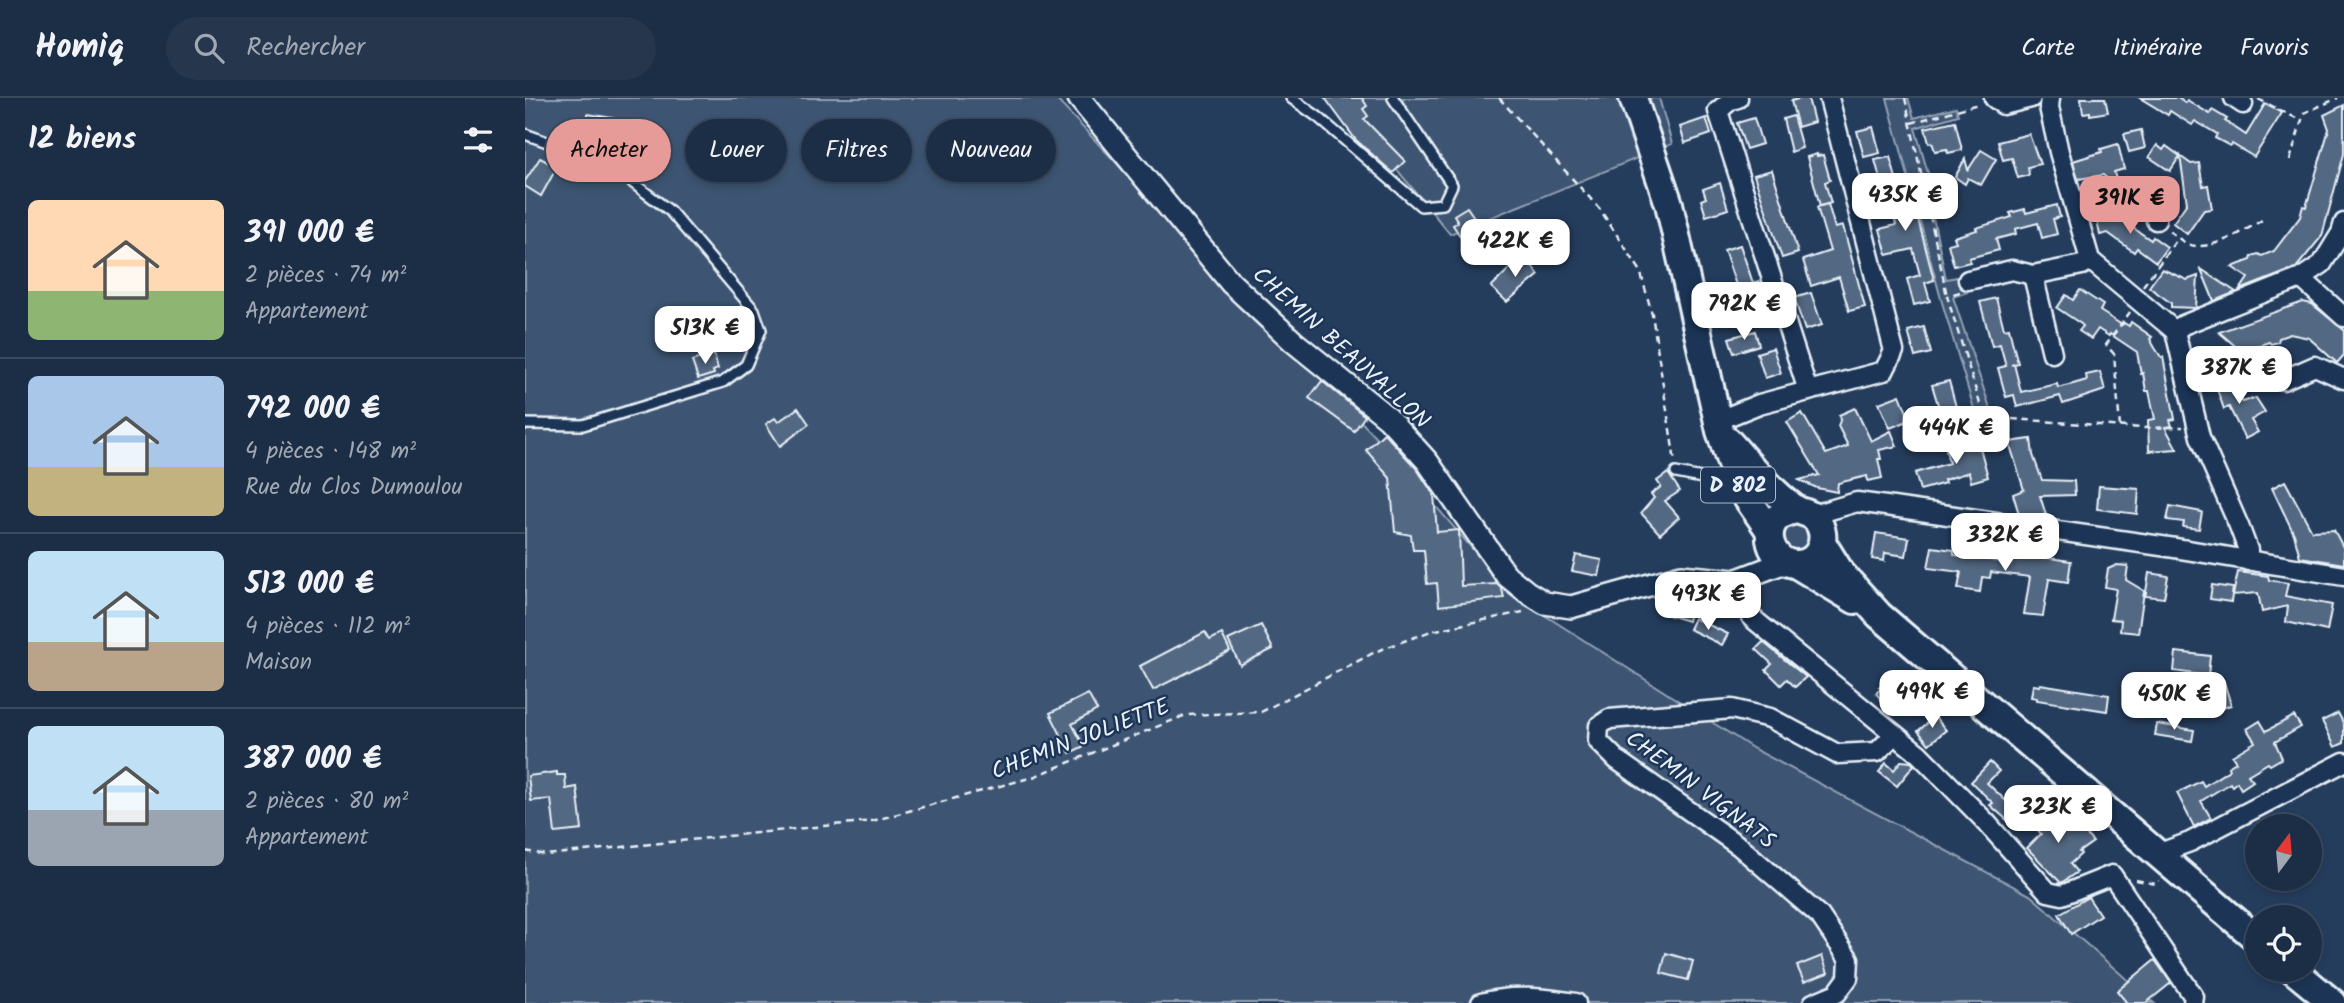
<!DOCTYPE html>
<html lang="fr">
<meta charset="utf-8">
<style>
:root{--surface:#1c2e46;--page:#25364d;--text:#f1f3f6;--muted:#a0a8b3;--line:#3a4a5f;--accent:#e69b98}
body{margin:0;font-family:Kalam,sans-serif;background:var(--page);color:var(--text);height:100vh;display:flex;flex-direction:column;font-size:26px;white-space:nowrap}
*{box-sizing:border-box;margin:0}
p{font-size:23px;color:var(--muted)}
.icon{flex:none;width:38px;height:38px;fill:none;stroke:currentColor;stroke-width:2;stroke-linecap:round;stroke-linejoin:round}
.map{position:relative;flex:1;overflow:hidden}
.side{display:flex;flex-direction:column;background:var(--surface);width:525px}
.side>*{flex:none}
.hud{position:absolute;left:21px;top:21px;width:665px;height:63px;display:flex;gap:14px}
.needle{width:46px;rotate:16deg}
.buttons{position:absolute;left:1720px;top:716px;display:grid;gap:14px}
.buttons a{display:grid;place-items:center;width:77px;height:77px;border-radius:50%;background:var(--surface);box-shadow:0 4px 10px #0003,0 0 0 2px var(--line);font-size:35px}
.price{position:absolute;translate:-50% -60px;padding:0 16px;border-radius:14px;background:#fff;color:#222;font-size:23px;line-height:46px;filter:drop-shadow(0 2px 4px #0008)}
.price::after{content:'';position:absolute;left:50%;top:42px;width:21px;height:16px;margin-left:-10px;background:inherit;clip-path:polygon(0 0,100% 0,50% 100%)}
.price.active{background:var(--accent);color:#111}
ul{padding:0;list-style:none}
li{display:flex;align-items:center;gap:21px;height:175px;padding:0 28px}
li+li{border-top:2px solid var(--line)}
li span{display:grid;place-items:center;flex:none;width:196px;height:140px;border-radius:10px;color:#555}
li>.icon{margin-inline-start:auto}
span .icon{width:84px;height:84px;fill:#fffc;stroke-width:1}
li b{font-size:30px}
h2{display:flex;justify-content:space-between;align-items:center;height:84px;padding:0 28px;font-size:30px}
.tag{padding:0 24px;border-radius:32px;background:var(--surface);box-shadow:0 4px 10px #0003,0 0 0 2px var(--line);font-size:24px;line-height:63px}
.tag.active{background:var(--accent);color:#111}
header{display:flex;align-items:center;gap:42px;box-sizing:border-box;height:98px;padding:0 35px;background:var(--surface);border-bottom:2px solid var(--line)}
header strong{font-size:33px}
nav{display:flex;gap:38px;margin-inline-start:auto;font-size:24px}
.search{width:490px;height:63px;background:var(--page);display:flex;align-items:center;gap:18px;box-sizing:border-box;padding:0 24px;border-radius:38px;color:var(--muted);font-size:26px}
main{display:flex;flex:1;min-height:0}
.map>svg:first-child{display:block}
.green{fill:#3e5472;stroke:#93a2b5;stroke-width:2}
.building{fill:#536782;stroke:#e8f1f8;stroke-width:2}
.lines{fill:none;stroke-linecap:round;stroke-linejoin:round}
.service-casing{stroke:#e8f1f8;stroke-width:14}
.minor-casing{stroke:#e8f1f8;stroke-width:23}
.tertiary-casing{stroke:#e8f1f8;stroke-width:26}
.primary-casing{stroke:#e8f1f8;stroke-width:32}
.path{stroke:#e8f1f8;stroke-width:2.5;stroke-dasharray:7 5;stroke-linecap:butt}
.service{stroke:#1d3557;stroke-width:9}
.minor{stroke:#1d3557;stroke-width:18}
.tertiary{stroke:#1d3557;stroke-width:21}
.primary{stroke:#1d3557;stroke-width:26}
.labels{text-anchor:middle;stroke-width:5;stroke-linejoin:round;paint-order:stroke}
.shield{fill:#1d3557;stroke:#abb9c8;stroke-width:2}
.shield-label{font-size:21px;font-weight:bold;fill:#e8f1f8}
.street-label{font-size:23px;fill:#e8f1f8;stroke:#1d3557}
</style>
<header>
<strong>Homiq</strong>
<div class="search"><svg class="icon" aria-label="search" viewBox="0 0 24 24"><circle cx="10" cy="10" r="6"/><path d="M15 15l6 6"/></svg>Rechercher</div>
<nav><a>Carte</a><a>Itinéraire</a><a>Favoris</a></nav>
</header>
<main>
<section class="side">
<h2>12 biens<svg class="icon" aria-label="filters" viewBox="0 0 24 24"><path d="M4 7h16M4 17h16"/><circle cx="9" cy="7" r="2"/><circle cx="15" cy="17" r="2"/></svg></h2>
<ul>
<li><span style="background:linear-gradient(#ffd9b3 65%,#8fb573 0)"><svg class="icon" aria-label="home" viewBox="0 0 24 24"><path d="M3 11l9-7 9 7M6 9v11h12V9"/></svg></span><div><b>391 000 €</b><p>2 pièces · 74 m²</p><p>Appartement</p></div></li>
<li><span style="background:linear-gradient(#a9c7e8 65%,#c2b280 0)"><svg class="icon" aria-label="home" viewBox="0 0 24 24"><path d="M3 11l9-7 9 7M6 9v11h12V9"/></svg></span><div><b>792 000 €</b><p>4 pièces · 148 m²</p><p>Rue du Clos Dumoulou</p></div></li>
<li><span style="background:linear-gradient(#bfe0f5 65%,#b9a48a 0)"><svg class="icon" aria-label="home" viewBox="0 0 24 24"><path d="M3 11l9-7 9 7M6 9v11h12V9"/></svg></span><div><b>513 000 €</b><p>4 pièces · 112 m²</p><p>Maison</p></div></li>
<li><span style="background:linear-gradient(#bfe0f5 60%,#9aa5b1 0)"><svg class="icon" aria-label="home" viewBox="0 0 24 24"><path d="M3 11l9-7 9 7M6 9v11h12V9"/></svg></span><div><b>387 000 €</b><p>2 pièces · 80 m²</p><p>Appartement</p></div></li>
</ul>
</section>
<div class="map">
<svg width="1819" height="905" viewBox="0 0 1819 905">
<rect width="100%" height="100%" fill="#253d5d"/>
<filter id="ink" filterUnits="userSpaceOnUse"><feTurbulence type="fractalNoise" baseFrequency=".0143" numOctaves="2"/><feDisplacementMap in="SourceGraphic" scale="14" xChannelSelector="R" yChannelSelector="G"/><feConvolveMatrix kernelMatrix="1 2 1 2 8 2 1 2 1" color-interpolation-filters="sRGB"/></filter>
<g filter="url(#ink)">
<!-- green -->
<g class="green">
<path d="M0,0H530L862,351L985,495L1229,651L1505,797L1629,905H0Z"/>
<path d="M813,0H1134L1147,46L925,136Z"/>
<path d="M1362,0H1383L1389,20L1431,9L1433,17L1390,30L1415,117L1408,119L1421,181L1438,178L1442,194L1428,199L1467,316L1453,324L1416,201Z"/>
<circle cx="1271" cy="438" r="17"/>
</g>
<!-- building -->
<g class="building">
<path d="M800,0H837L842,8L838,11L843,18L839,21L880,63L868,75L831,42Z"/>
<path d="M1277,0H1283L1289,24L1273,29L1266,3Z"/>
<path d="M1556,0H1580L1583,14L1565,17V14L1558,15Z"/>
<path d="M1615,0H1653L1660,5L1662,2L1685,16L1687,12L1702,21L1700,23L1721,37L1740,6L1757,15L1729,59L1707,46L1705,48L1690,40L1692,36L1670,23L1667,27L1645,13L1643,17Z"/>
<path d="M1819,7V56L1797,138L1771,170L1715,192L1723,180L1707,169L1726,162L1727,158L1733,156L1737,158L1749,153L1775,119L1778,108L1781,109L1804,31L1799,17Z"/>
<path d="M63,16L88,20L84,34L72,45L60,43Z"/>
<path d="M1268,18L1277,50L1266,54L1258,21Z"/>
<path d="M1181,20L1186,36L1160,45L1155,29Z"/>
<path d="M1229,20L1237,46L1221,51L1212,25Z"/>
<path d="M1430,23L1437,52L1423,55L1422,51L1410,53L1407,44L1404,45L1400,30Z"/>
<path d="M1348,29L1355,55L1339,59L1332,33Z"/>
<path d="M1616,32L1620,50L1604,54L1599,36Z"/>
<path d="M1504,36L1515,66L1503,69L1504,77L1493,80L1487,60L1478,62L1473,44Z"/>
<path d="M1593,46L1599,71L1589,74L1592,85L1589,86L1578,77L1553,81L1548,63L1577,54L1576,51Z"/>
<path d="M1632,47L1638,52L1641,48L1666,66L1674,65L1678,88L1683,87L1687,111L1679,112L1662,136L1648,125L1662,105L1655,58L1645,73L1624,59Z"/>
<path d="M1456,52L1471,61L1456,87L1443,80L1440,86L1430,79L1440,61L1443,72Z"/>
<path d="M1292,56V58L1298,57L1305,82L1300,84L1306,105L1295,108L1282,59Z"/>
<path d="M1365,59L1380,112L1390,110L1409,182L1400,185L1405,203L1389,207L1382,181L1395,177L1388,151L1362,157L1355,131L1371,127L1365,101L1361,102L1350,62Z"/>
<path d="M15,60L32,69L16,98L0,88V83Z"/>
<path d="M1247,72L1273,155L1257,160L1229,77Z"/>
<path d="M1195,85L1203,111L1181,118L1176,102L1181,100L1178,91Z"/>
<path d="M1303,106L1310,130L1318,128L1340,209L1324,213L1314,179L1286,188L1278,162L1305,153L1292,109Z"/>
<path d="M1532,107L1535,119L1528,121L1532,136L1517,140L1513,125L1490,131L1491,136L1471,141L1474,152L1444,160L1445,164L1429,168L1423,146L1431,144L1429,139L1452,132L1451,130L1487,119L1485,115L1500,111L1501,115Z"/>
<path d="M942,109L953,125L944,131L953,144L943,150L928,127L933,124L929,117Z"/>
<path d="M1593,113L1595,121L1626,142L1628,139L1642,149L1631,164L1612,150L1609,154L1583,135L1575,137L1571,119Z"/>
<path d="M1215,147L1228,185L1234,183L1246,220L1223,227L1214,202L1203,206L1199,194L1212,190L1199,152Z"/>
<path d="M998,157L1014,177L982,204L966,189Z"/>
<path d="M1637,171L1662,182L1673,178L1671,210L1646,209V205L1624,189Z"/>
<path d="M1676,171L1711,194L1689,203Z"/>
<path d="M1555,192L1578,207L1575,213L1597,227L1599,225L1604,228L1606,224L1627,239L1625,241L1630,250L1636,259H1638L1650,321L1645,322L1647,328L1640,329L1652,351L1624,353L1623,322L1630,321L1624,293H1621L1618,275L1616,276L1612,254L1585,236L1584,238L1573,231L1566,241L1554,233L1558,228L1556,226L1532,210L1541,197L1548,202Z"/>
<path d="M1286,195L1297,227L1280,232L1269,200Z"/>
<path d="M1471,200L1479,231L1484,230L1487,243L1493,265L1486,267L1489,266L1496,294L1532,286L1533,290L1548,286L1562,282L1561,277L1575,274L1580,292L1538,306L1535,298L1492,309L1489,297L1481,299L1473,270L1481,268L1475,246L1467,248L1455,204Z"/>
<path d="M1778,204L1787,206L1819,232V257L1812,265L1784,240L1765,236L1754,240L1753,244L1746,246L1744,244L1726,250L1723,259L1694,234Z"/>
<path d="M1399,229L1406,255L1390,259L1383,233Z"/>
<path d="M1230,233L1234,247L1209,255L1204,240Z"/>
<path d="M1248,250L1256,275L1240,280L1232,255Z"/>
<path d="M189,256L193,271L188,273L189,276L173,281L167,263Z"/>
<path d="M1707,277L1717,304L1731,300L1740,314L1726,322L1733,334L1720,341L1704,309L1699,311L1689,283Z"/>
<path d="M797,283L840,318L829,333L784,300Z"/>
<path d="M1424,283L1431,309L1415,313L1407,287Z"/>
<path d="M1375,297L1385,322L1365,330L1354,305Z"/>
<path d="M273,310L284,326L255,348L241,326L250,320L253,324Z"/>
<path d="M1330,310L1346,343L1366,333L1372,348L1354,352L1356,361H1353L1357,380L1343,383L1342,378L1313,385L1312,394L1292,390L1274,382L1294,377L1262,324L1277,315L1301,356L1323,348L1313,328L1316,320L1314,317Z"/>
<path d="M859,335L892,371L909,397L912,434L934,432L936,488L972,486L977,491L979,500L914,508L912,485L902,486L899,452H888L886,437L870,434L865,380L841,352Z"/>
<path d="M1506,341L1508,357L1517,382L1549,383L1550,397L1515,398L1522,420L1494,416L1488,396L1499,392L1484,344Z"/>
<path d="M1453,342L1463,379L1446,384L1444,374L1419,382L1420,385L1395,392L1390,375L1424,365L1421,352Z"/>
<path d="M1143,375L1155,393L1140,403L1154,419L1135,436L1116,415L1129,400L1126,396L1136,389L1132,383Z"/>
<path d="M1760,383L1787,433L1809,432L1819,451V466L1775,459L1769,436L1747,390Z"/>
<path d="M1574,388L1614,391L1612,416L1572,411Z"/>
<path d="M1645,408L1677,414L1674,431L1658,429L1659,424L1642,422Z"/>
<path d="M1351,435L1384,440L1381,458L1360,455L1359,463L1347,461Z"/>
<path d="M1407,449L1429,452V457L1485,465L1487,455L1546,463L1543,484L1524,481L1518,518L1499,516L1505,479L1466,474L1465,480L1457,479L1455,494L1433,491L1436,474L1403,470Z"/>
<path d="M1051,457L1077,462L1074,478L1047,473Z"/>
<path d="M1592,467L1603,468L1601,482L1621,494L1624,475L1643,478L1639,500L1620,498L1621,495L1619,494L1613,535L1595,533L1596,522L1586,521L1591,491L1580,489L1583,471Z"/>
<path d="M1713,474L1743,478L1744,482L1763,485L1760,498L1807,507L1802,533L1761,524L1763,508L1737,514L1733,495L1708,497Z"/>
<path d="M1687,487L1708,490L1706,504L1685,501Z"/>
<path d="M1141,502L1166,510L1163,523L1137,515Z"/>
<path d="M1169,520L1203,536L1197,547L1164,531Z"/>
<path d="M736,527L748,551L715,567L703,542Z"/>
<path d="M680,534L685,542L697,536L705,553L628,592L615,568Z"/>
<path d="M1238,544L1281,579L1270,589L1262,581L1256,587L1241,572L1247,566L1231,551Z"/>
<path d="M1651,554L1685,558L1683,578L1649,573Z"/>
<path d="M1375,575L1383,585L1358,604L1351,595L1356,591L1354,589Z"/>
<path d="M1699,584L1706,607L1696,611L1688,588Z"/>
<path d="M1515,586L1584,597L1582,613L1512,602V600L1506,599L1508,587L1515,588Z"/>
<path d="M563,596L572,612L547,626L559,648L545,655L525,615Z"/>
<path d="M1813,615L1819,626V645L1810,649L1797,623Z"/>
<path d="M1769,618L1776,629L1750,644L1757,660L1745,667L1743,665L1723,677L1728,683L1716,691L1712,684L1707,688L1705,685L1676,703L1686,720L1669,729L1652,695L1676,683L1679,688L1704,672L1703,669L1711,664L1707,658L1730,644L1722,631L1735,623L1741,633Z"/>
<path d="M1410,619L1421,632L1404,646L1393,633Z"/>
<path d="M1632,626L1669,632L1667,643L1630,637Z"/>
<path d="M1376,663L1386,664L1389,667L1372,688L1354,674L1361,665L1369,672Z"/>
<path d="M1465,664L1474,673L1462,685L1480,702L1482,700L1499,717L1489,728L1465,707L1468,705L1446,684Z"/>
<path d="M32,674V677H40L41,691L52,689L57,732L30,735L26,701L6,703L3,678Z"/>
<path d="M1520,711L1536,729L1546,720L1568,744L1554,754L1556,756L1545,766L1552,774L1536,785L1502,750L1516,736L1506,723Z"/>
<path d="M1563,799L1575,817L1546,836L1534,816Z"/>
<path d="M1141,855L1168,863L1163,882L1136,875Z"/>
<path d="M1297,858L1303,875L1279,884L1272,868Z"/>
<path d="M1630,862L1646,885L1621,905H1602L1592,893Z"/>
</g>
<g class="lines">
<!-- service casing -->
<g class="service-casing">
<g id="service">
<path d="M766,0L793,19L896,108L918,106L927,87L868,0"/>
<path d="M0,36L83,66L145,113L229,212L236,232L221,267L198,284L58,327L0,326"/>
<path d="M1151,375L1208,386"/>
</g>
</g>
<!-- minor casing -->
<g class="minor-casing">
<g id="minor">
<path d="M1213,0L1206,2L1193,13L1283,293"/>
<path d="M1469,0L1478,7L1506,0"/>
<path d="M1525,0L1524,9L1534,54L1565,162L1650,233L1675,339L1714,428L1723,452V463"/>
<path d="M1709,0L1718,6"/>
<path d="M1551,109L1612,91L1632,104L1631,122"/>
<path d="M1776,180L1819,219"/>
<path d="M1443,182L1487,172L1508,177"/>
<path d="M1650,233L1658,227L1776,180L1797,166L1816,135L1819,125"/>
<path d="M1527,255L1508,177L1557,167L1565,162"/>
<path d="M1758,282L1790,268L1819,281"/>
<path d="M1192,323L1234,306L1359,273L1369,253L1304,0"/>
<path d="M1288,417L1332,404L1361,408L1650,450L1819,478"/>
<path d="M1210,483L1213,494L1227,520L1394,656L1460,723L1523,794L1537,797L1587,777L1669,899L1668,905"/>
<path d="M1632,756L1665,744L1819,664"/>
<path d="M956,905C988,896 1018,900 1051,905"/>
<path d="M1288,905L1312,895L1323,880L1324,861L1295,818L1214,748L1092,662L1073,643L1074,628L1084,621L1207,611L1245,620L1312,656L1352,654L1369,637"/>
</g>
</g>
<!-- tertiary casing -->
<g class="tertiary-casing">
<path id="tertiary" d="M554,0L706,185L769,244L863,320L902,363L981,477L1002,494L1020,505L1046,509L1156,478L1210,483L1260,464"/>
</g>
<!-- primary casing -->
<g class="primary-casing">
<g id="primary">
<path d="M1108,0L1144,106L1195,333L1213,387L1245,433"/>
<path d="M1203,343C1224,366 1243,390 1268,409C1275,415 1285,414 1291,421C1305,439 1295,468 1269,466C1246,464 1235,431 1256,417C1260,415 1266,413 1271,412"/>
<path d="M1298,446L1316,475L1354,517L1732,841"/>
<path d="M1272,467L1330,502"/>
<path d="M1768,872L1808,905"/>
</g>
</g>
<!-- path -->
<g class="path">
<path d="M974,0L1074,110L1115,172L1127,216L1150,364"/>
<path d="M1380,0L1422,198"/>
<path d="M1733,1L1777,23"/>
<path d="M1386,25L1453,6"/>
<path d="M1765,62L1779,15L1813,0"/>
<path d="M1644,133C1650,137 1656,143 1663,146C1683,155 1720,133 1737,122"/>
<path d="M1618,188L1653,140"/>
<path d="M1435,194L1422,198L1459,319L1616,330L1658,329"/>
<path d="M1673,258L1705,262L1735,273L1748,269"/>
<path d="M1595,329L1589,256L1581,247L1605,214"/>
<path d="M0,753L22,757L347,723L508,679L661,617L736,614L852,553L906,533L998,514"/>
<path d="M1611,782L1631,786L1634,783"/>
</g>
<!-- service -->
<use href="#service" class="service"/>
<!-- minor -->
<use href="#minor" class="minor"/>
<!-- tertiary -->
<use href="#tertiary" class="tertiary"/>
<!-- primary -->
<use href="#primary" class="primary"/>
</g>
</g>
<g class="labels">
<!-- shield labels -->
<rect class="shield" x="1176" y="369.5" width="74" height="35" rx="5"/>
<g class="shield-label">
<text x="1213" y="394">D 802</text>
</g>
<!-- street labels -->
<g class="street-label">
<text transform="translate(817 249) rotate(42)" y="8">CHEMIN BEAUVALLON</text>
<text transform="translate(555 640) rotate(-21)" y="8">CHEMIN JOLIETTE</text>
<text transform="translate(1176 691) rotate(37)" y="8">CHEMIN VIGNATS</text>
</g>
</g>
</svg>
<div class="buttons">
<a><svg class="needle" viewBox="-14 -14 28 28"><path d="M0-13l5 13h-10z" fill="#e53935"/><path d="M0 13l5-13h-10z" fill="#a0a8b3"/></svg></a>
<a><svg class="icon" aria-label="locate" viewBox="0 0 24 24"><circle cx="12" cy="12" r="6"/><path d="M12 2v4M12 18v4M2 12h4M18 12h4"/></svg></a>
</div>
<b class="price" style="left:1380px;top:135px">435K €</b>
<b class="price active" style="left:1605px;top:138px">391K €</b>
<b class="price" style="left:990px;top:181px">422K €</b>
<b class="price" style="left:1219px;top:244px">792K €</b>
<b class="price" style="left:180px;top:268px">513K €</b>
<b class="price" style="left:1714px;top:308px">387K €</b>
<b class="price" style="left:1431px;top:368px">444K €</b>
<b class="price" style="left:1480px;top:475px">332K €</b>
<b class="price" style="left:1183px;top:534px">493K €</b>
<b class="price" style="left:1407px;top:632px">499K €</b>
<b class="price" style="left:1649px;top:634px">450K €</b>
<b class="price" style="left:1533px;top:747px">323K €</b>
<div class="hud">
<a class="tag active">Acheter</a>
<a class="tag">Louer</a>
<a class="tag">Filtres</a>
<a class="tag">Nouveau</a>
</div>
</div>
</main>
